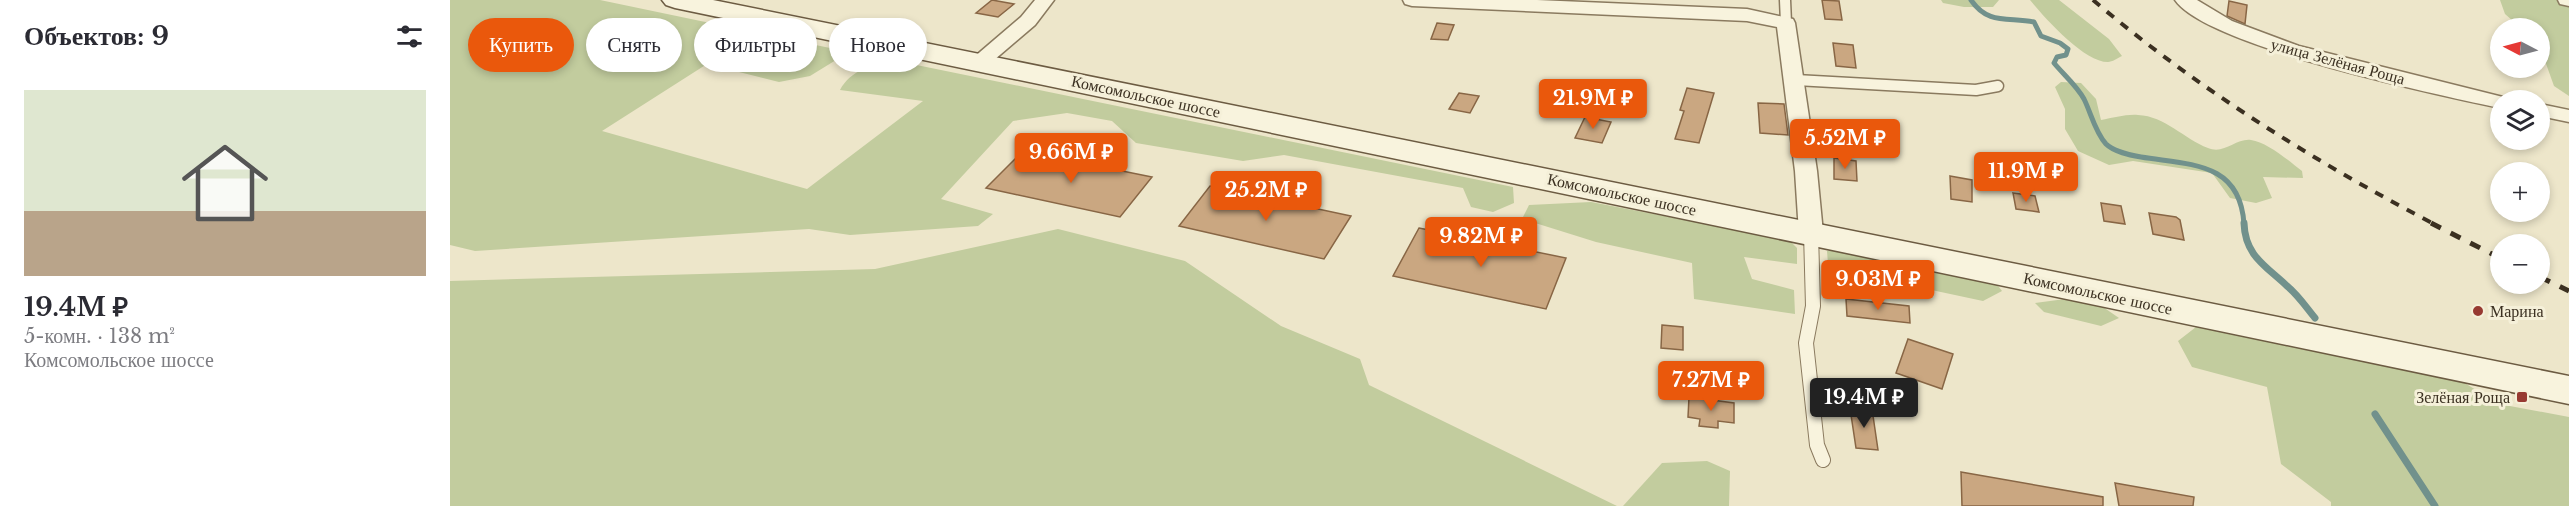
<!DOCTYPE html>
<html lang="ru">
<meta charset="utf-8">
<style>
:root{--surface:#fff;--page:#f2f2f3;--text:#2b2b33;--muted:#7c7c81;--accent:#ea580c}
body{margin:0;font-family:"Libre Baskerville",serif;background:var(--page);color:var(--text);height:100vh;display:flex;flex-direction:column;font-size:22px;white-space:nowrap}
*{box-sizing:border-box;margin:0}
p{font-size:20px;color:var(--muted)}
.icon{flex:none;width:33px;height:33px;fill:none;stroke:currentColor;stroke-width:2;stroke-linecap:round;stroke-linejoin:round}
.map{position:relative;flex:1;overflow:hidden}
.panel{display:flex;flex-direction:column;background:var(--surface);width:450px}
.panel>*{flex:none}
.guide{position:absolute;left:18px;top:18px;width:570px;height:54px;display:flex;gap:12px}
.needle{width:39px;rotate:276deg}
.tools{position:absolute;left:2040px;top:18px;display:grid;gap:12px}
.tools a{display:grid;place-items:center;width:60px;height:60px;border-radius:50%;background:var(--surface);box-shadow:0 3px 9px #0003;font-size:30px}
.price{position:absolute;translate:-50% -51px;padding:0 14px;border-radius:6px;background:var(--accent);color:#fff;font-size:20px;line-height:39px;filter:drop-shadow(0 2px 3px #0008)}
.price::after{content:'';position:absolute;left:50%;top:36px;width:18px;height:14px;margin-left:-9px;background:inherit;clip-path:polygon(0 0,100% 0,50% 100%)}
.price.current{background:#222;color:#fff}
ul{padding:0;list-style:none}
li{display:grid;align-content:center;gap:12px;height:318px;padding:0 24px}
li span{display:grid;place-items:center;height:186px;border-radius:0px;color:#555}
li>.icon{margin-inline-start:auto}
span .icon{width:108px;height:108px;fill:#fffc;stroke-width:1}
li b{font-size:26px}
h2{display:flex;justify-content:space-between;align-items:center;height:72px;padding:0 24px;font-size:26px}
.pill{padding:0 21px;border-radius:27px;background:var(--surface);box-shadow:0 3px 9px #0003;font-size:21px;line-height:54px}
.pill.current{background:var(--accent);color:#fff}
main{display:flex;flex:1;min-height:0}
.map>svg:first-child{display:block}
.green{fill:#c2cc9e}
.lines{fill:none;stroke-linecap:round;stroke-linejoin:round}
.stream-far1{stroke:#71918c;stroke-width:5}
.stream{stroke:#71918c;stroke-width:7}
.building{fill:#caa781;stroke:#886645;stroke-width:1.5}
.lane-far1-casing{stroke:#8a7a5f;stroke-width:13}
.lane-casing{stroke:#8a7a5f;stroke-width:16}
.street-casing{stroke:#8a7a5f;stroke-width:3}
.secondary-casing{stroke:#6c5b42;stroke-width:3}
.lane-far1{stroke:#f8f3dd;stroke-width:10}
.lane{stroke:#f8f3dd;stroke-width:14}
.street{fill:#f8f3dd;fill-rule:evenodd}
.secondary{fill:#f8f3dd;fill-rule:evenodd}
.rail-far1{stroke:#3b3021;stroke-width:4;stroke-dasharray:9 9;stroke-linecap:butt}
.rail{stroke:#3b3021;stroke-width:5;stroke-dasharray:11 11;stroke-linecap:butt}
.poi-dot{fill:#973a31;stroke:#f5f0d9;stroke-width:2}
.labels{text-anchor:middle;stroke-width:6;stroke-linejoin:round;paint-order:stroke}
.street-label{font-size:16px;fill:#3b3021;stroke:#f5f0d9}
.poi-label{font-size:16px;fill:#3b3021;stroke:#f5f0d9;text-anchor:start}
</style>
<main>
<section class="panel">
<h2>Объектов: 9<svg class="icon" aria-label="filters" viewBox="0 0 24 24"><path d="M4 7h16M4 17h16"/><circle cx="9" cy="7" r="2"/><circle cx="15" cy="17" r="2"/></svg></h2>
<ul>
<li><span style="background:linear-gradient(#dfe7d0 65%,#b9a48a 0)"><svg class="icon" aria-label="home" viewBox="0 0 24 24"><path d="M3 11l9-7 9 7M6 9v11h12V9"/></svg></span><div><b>19.4M ₽</b><p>5-комн. · 138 m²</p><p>Комсомольское шоссе</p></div></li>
</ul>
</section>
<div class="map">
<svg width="2119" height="506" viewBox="0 0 2119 506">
<rect width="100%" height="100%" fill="#ede6ca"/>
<!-- green -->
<g class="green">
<path d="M0,0H150L399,52L360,76L329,82L257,64L152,131L357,189L473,101L390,90C400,71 422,64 442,60L1063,187L1064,203L1043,212L1021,207L1013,188L834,155L793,161L686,143L662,121L617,113L563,121L491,199L543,214L528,226L400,235L359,229L25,251L0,245Z"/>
<path d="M1491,0H1549L1543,7H1514L1493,3Z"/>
<path d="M1580,0H1609L1659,39L1672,56C1668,58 1662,62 1658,62C1634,62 1595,18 1580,0Z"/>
<path d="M2050,0H2119V96L2104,86L2090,47V28H2071L2055,14Z"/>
<path d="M1611,82L1631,83L1646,99L1651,120C1663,118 1676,114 1688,115C1715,116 1734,139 1758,148C1774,155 1786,138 1801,140C1817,142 1839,161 1852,171L1853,178L1813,177L1822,198L1806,203L1780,198L1762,173L1683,161L1659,165L1628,151L1615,129V109L1605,87Z"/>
<path d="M1141,202L1339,240L1347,248V264L1294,257L1302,279L1344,290L1345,314L1244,299L1242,263L1146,242L1072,219L1079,205Z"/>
<path d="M608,229L735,261L831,326L910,359L919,385L1167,506H0V281L425,269Z"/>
<path d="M1386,249L1545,282L1552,291L1533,301L1388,270L1378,264L1377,251Z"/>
<path d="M1615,299L1653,307L1669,318L1651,326L1594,312L1585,303Z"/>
<path d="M1746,327L2013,382L2049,404L2119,417V506H1881V502L1831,464L1817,387L1742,367L1728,341Z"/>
<path d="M1257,461L1280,471L1279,506H1173L1212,463Z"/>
</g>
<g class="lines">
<!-- stream-far1 -->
<path class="stream-far1" d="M1521,0C1538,25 1558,17 1584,22L1591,36L1610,43L1618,49L1616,55L1607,57L1604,63C1613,74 1627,86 1634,99C1641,113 1645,132 1656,144C1664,152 1680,155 1691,157C1739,165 1790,161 1794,224"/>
<!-- stream -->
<g class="stream">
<path d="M1794,223C1795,256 1816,266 1837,286C1848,295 1856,307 1865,318"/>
<path d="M1925,414L1985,506"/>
</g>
</g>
<!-- building -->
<g class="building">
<path d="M542,0L564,4L548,17L526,13Z"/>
<path d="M1372,0L1389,1L1392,20L1375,19Z"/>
<path d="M1779,1L1797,5L1795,24L1777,16Z"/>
<path d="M987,23L1004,25L998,40L981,39Z"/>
<path d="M1383,43L1403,45L1406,68L1386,66Z"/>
<path d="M1237,88L1264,93L1249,143L1225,139L1234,111L1230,110Z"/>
<path d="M1009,93L1029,96L1020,113L999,109Z"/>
<path d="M1308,103L1334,104L1338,135L1310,133Z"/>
<path d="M1135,117L1161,122L1152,143L1125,138Z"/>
<path d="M573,151L702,177L670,217L536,188Z"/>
<path d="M1384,158L1406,161L1407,181L1384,179Z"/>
<path d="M1500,176L1522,180V202L1501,199Z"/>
<path d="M760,186L901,216L874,259L729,226Z"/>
<path d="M1563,193L1585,196L1589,212L1566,209Z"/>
<path d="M1651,203L1671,206L1675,224L1654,221Z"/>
<path d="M1699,213L1726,217L1730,220L1734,240L1703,234Z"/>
<path d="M969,228L1116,258L1096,309L943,276Z"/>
<path d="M1396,299L1459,306L1460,323L1397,316Z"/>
<path d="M1212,325L1233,327V350L1211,348Z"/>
<path d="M1458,339L1503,354L1492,389L1446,373Z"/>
<path d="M1239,397L1284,403V423L1268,421V428L1249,426L1250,419L1238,417Z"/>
<path d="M1400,408L1422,409L1428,450L1406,448Z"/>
<path d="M1511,472L1653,497V506H1512Z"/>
<path d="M1665,483L1744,497L1743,506H1669Z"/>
</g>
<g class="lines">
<!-- lane-far1 casing -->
<g class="lane-far1-casing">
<g id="lane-far1">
<path d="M1335,0L1336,23"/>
<path d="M1346,80L1526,90L1548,86"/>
</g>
</g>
<!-- lane casing -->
<g class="lane-casing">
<path id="lane" d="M1361,233L1363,306L1356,343L1367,445L1373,460"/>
</g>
<!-- street casing -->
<g class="street-casing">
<g id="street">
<path d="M585,0H604L585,25L537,66H523L520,62L523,58L571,17Z"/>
<path d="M953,0H1087L1297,9L1343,19L1345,23L1367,171L1373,233L1369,239L1361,241L1353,239L1349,233L1345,171L1327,27L1297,21L962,6L955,4Z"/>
<path d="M1725,0H1747L1782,21L1849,46L2057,98L2059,100H2050V108C1989,95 1756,46 1725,0Z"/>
<path d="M2108,0H2119V6L2110,4Z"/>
<path d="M2090,104L2119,110V122L2090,116Z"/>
</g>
</g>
<!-- secondary casing -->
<g class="secondary-casing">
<path id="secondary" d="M212,0H263L2119,376V404L225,8L216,5Z"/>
</g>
<!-- lane-far1 -->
<use href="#lane-far1" class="lane-far1"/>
<!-- lane -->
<use href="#lane" class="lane"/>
<!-- street -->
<use href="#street" class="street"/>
<!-- secondary -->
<use href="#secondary" class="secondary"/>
<!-- rail-far1 -->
<path class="rail-far1" d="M1643,0C1748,89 1862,160 1984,224"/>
<!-- rail -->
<g class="rail">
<path d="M1981,223L2050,258"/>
<path d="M2090,277L2119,291"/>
</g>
</g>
<!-- markers -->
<g class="poi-dot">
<circle cx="2028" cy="311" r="6"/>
<rect x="2066" y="391" width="12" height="12" rx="3"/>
</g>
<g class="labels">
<!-- street labels -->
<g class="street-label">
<text transform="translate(1888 61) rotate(15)" y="6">улица Зелёная Роща</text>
<text transform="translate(696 96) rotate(12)" y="6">Комсомольское шоссе</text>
<text transform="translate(1172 194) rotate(12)" y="6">Комсомольское шоссе</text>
<text transform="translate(1648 293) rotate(12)" y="6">Комсомольское шоссе</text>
</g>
<!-- poi labels -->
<g class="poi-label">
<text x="2040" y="317">Марина</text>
<text x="2060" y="403" text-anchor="end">Зелёная Роща</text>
</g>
</g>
</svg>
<div class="tools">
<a><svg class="needle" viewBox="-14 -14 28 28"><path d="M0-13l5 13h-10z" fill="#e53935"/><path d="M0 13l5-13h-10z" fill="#7c7c81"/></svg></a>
<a><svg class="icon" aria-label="layers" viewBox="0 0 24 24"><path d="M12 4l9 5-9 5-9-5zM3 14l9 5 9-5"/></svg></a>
<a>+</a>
<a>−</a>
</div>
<b class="price" style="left:1143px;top:130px">21.9M ₽</b>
<b class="price" style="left:1395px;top:170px">5.52M ₽</b>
<b class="price" style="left:621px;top:184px">9.66M ₽</b>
<b class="price" style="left:1576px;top:203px">11.9M ₽</b>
<b class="price" style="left:816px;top:222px">25.2M ₽</b>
<b class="price" style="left:1031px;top:268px">9.82M ₽</b>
<b class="price" style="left:1428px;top:311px">9.03M ₽</b>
<b class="price" style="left:1261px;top:412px">7.27M ₽</b>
<b class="price current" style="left:1414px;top:429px">19.4M ₽</b>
<div class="guide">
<a class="pill current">Купить</a>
<a class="pill">Снять</a>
<a class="pill">Фильтры</a>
<a class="pill">Новое</a>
</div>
</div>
</main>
